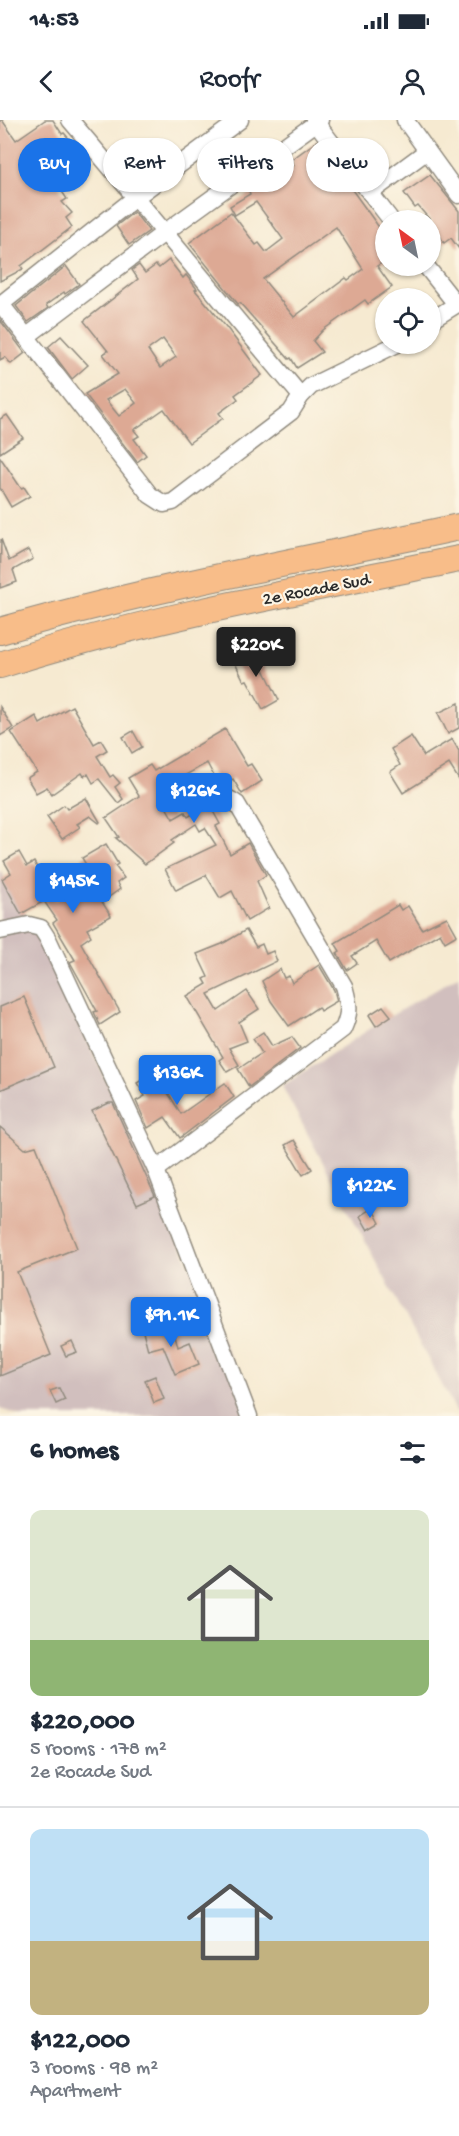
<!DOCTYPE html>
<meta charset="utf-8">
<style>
:root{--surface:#fff;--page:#f6f6f7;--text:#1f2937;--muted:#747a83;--line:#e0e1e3;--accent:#1a73e8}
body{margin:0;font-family:"Gochi Hand",sans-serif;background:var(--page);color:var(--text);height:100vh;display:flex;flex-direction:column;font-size:22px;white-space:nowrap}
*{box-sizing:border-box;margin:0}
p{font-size:20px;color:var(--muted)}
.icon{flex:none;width:33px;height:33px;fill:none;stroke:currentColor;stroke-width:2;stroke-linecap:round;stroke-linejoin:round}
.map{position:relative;height:1296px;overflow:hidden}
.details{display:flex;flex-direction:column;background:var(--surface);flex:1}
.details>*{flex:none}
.guide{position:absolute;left:18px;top:18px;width:423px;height:54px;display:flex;gap:12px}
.needle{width:39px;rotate:327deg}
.fabs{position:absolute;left:375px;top:90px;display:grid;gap:12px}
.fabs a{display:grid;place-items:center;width:66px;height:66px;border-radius:50%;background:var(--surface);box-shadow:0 2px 4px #0004;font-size:30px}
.price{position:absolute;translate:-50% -51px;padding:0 14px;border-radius:6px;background:var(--accent);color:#fff;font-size:20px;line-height:39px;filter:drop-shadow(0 2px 3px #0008)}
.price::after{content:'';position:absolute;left:50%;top:36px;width:18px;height:14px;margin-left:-9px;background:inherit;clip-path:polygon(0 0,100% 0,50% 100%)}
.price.selected{background:#222;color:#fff}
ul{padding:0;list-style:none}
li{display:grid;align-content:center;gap:12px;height:318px;padding:0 30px}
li+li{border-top:2px solid var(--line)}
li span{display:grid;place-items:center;height:186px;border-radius:12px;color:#555}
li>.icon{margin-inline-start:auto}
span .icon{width:108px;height:108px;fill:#fffc;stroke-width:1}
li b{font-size:26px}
h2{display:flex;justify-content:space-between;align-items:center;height:72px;padding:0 30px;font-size:26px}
.chip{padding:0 21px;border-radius:27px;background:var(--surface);box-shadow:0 2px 4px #0004;font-size:21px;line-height:54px}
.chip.selected{background:var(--accent);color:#fff}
.status{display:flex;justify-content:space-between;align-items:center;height:42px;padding:0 30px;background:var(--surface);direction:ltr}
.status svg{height:16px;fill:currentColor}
header{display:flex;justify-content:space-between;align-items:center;height:78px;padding:0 30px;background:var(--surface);font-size:27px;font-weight:600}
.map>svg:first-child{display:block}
.industrial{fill:#d1bfbe}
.building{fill:#dda994;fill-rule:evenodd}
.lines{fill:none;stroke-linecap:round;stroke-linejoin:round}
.minor-casing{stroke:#908a7e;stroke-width:19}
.highway-casing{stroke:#908a7e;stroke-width:28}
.minor{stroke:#fff;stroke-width:16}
.highway{stroke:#f8bd89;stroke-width:26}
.labels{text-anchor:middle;stroke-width:4.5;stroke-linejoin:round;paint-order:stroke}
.street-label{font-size:18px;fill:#2b2b2b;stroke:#fcf5e5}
</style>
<div class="status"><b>14:53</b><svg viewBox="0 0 49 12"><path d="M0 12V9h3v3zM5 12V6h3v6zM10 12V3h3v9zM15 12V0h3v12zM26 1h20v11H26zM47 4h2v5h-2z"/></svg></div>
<header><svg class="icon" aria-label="back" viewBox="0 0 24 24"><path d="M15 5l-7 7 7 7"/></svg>Roofr<svg class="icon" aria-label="person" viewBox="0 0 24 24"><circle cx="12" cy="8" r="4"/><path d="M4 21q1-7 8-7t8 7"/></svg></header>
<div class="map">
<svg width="459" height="1296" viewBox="0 0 459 1296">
<rect width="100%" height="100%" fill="#fcf5e5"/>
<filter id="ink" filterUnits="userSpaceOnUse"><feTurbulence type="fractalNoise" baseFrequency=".0167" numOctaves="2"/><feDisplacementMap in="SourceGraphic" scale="12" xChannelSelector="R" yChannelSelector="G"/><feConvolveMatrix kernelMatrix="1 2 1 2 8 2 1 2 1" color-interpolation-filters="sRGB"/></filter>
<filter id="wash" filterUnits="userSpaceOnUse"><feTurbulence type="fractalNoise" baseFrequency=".008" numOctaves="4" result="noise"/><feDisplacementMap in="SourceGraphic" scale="24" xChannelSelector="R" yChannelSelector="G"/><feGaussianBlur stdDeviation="1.35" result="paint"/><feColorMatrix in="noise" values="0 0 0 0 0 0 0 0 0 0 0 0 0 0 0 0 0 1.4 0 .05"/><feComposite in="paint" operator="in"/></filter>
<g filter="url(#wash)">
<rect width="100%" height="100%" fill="#f6ead1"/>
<!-- industrial -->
<g class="industrial">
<path d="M0,750L40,818L165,1089L256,1296H22L0,1289Z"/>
<path d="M459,855V1291H456L282,966L376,905Z"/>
</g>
<g id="blocks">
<!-- building -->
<g class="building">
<path d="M0,0H2L16,20L45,0H53L62,14L64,13L88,40L59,67L67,79L62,82L72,93L66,98L72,107L21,146L23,149L0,161Z"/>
<path d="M317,21L386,117V140L377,146L392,167L368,184L365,180L323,210L313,221L322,232L297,248L291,238L289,239L240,183L238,184L189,123L231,92L256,125L259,123L266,132L283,119L256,82L235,95L230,86L250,74L249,71L274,53L277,58L294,45L291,40ZM336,107L363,149L348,160L346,158L294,197L263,159Z"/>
<path d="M430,55L459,91V129L451,118L444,123L430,100L418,86L415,88L404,73Z"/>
<path d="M134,92L149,111L129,125L116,106Z"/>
<path d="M169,140L183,158L186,155L197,169L195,170L227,208L262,255L235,275L238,279L219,293L223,298L189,323L164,289L134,310L139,316L134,319L146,335L137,342L85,274L118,254L103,234L108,231L84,201L138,159L132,150L139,145L145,153L156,145L159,148ZM163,219L176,237L160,248L148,230ZM125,269L136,283L119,296L106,280Z"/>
<path d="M66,146L79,164L65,174L64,172L46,185L48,188L28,202L16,186Z"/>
<path d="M0,200L25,233L11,244L5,237L0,240Z"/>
<path d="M61,216L88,245L72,259L48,227Z"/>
<path d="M7,295L23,318L0,333V299Z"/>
<path d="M0,337L21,368L24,367L30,376L11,387L0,368Z"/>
<path d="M1,419L9,441L28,430L33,439L13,450L17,462L0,468Z"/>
<path d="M254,529L279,580L263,589L247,560L244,561L233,539Z"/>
<path d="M459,583V608L448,614L438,593Z"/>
<path d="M72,586L94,624L101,620L107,630L97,636L110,657L113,655L120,663L115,667L123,679L118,683L99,659L93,663L88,654L84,656L82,653L52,674L47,667L36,673L27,658L37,652L11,612L36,596L40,604Z"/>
<path d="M0,587L13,608L0,616Z"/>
<path d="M225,609L247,646L251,644L262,661L242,674L233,659L221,665L218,664L207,643L164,667L168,674L161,678L173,699L185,692L188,697L209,684L220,704L216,706L230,734L248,723L266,755L257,761L269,788L247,801L232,771L220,778L206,755L176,770L165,749L216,725L205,708L200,711L196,704L172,720L174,723L145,744L116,718L119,717L106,698L139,676L128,658L150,645L154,651Z"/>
<path d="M133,611L142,627L132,633L123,617Z"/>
<path d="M411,616L424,636L452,619L459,631V660L449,644L403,673L390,652L400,645L391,629Z"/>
<path d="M86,678L100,702L99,703L90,696L77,704L80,707L62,719L47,697L64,685L67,689Z"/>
<path d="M106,724L118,744L115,746L124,758L117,763L120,769L102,782L111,796L87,809L91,816L81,823L120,892L100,905L94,892L97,891L70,842L75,840L53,803L57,800L44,781L21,794L2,759L11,753L4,741L19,732L27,746L34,742L56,780L94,758L82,738Z"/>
<path d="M398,785L401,790L408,786L422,809L447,797L457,815L445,822L440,813L433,817L389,843L376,821L352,836L357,843L347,850L337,833L340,831L335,823Z"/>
<path d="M246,810L256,827L262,824L266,834L273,831L277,841L208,874L218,891L247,871L259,889L239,902L247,921L229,928L239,945L227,952L219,940L223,937L187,876L207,864L204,859L208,857L197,834L222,824Z"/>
<path d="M319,845L334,870L337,881L320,891L318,887L289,906L271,881L262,861L280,849L284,858L289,856L292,863Z"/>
<path d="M24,877L54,947L0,970V887Z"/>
<path d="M383,886L391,896L376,906L369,895Z"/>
<path d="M263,912L272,926L292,917L300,928L249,967L238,949L262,933L253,919Z"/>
<path d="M155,952L181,994L225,963L234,977L180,1018L165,997L148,1008L136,981L145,976L137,963Z"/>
<path d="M109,983H113L155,1076L137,1084L92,991Z"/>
<path d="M0,1007L25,1029L36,1026L77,1128L17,1152L51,1235L0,1256Z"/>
<path d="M294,1020L312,1049L303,1055L285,1025Z"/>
<path d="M372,1088L380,1103L368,1110L360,1096Z"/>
<path d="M172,1203L178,1227L190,1222L199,1244L175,1254L163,1226L148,1230L143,1211Z"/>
<path d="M72,1221L77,1232L66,1236L61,1226Z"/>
<path d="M155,1256L164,1279L154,1283L145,1260Z"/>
<path d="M59,1268L65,1280L56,1284L50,1271Z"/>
</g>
</g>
</g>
<g filter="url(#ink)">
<use href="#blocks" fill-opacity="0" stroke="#908a7e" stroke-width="1.5"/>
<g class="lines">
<!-- minor casing -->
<g class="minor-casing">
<g id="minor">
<path d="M70,0C148,91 223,184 301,276"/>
<path d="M314,0L391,100"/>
<path d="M405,0L459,75"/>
<path d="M370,73L427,31"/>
<path d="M426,146L456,184"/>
<path d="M0,183L150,375L164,384L173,382L291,292L301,276L311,266L397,224"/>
<path d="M1,184L136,77L240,0"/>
<path d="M430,201L459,183"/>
<path d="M26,217L164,113L320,0"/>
<path d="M0,811L29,805L41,808L48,819L156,1050L249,1296"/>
<path d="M156,1050L343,909C351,891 349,884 344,866L237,684C222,673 207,672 190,672"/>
</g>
</g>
<!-- highway casing -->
<g class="highway-casing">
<g id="highway">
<path d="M0,511C152,467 305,440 459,407"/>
<path d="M0,545C150,497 305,470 459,439"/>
</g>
</g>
<!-- minor -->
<use href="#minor" class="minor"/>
<!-- highway -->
<use href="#highway" class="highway"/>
</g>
</g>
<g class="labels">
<!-- street labels -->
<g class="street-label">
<text transform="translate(316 468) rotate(-11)" y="6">2e Rocade Sud</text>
</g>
</g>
</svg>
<div class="fabs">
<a><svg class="needle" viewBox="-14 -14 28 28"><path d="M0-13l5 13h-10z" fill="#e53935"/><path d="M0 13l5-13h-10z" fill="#747a83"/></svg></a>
<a><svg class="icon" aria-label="locate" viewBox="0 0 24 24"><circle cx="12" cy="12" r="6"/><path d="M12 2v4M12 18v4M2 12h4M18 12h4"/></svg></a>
</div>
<b class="price selected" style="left:256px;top:558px">$220K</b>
<b class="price" style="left:194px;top:704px">$126K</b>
<b class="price" style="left:73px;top:794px">$145K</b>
<b class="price" style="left:177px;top:986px">$136K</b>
<b class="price" style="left:370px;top:1099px">$122K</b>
<b class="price" style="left:171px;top:1228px">$91.1K</b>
<div class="guide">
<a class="chip selected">Buy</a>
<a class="chip">Rent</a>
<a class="chip">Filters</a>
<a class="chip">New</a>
</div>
</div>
<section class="details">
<h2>6 homes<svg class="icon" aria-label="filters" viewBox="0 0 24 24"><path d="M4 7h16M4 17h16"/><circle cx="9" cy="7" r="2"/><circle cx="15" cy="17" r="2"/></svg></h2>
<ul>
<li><span style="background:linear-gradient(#dfe7d0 70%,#8fb573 0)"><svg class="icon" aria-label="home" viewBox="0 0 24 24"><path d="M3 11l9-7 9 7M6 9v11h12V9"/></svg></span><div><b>$220,000</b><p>5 rooms · 178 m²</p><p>2e Rocade Sud</p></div></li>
<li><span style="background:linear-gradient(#bfe0f5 60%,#c2b280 0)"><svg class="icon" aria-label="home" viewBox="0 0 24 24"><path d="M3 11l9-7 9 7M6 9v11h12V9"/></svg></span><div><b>$122,000</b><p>3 rooms · 98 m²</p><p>Apartment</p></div></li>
</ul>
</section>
